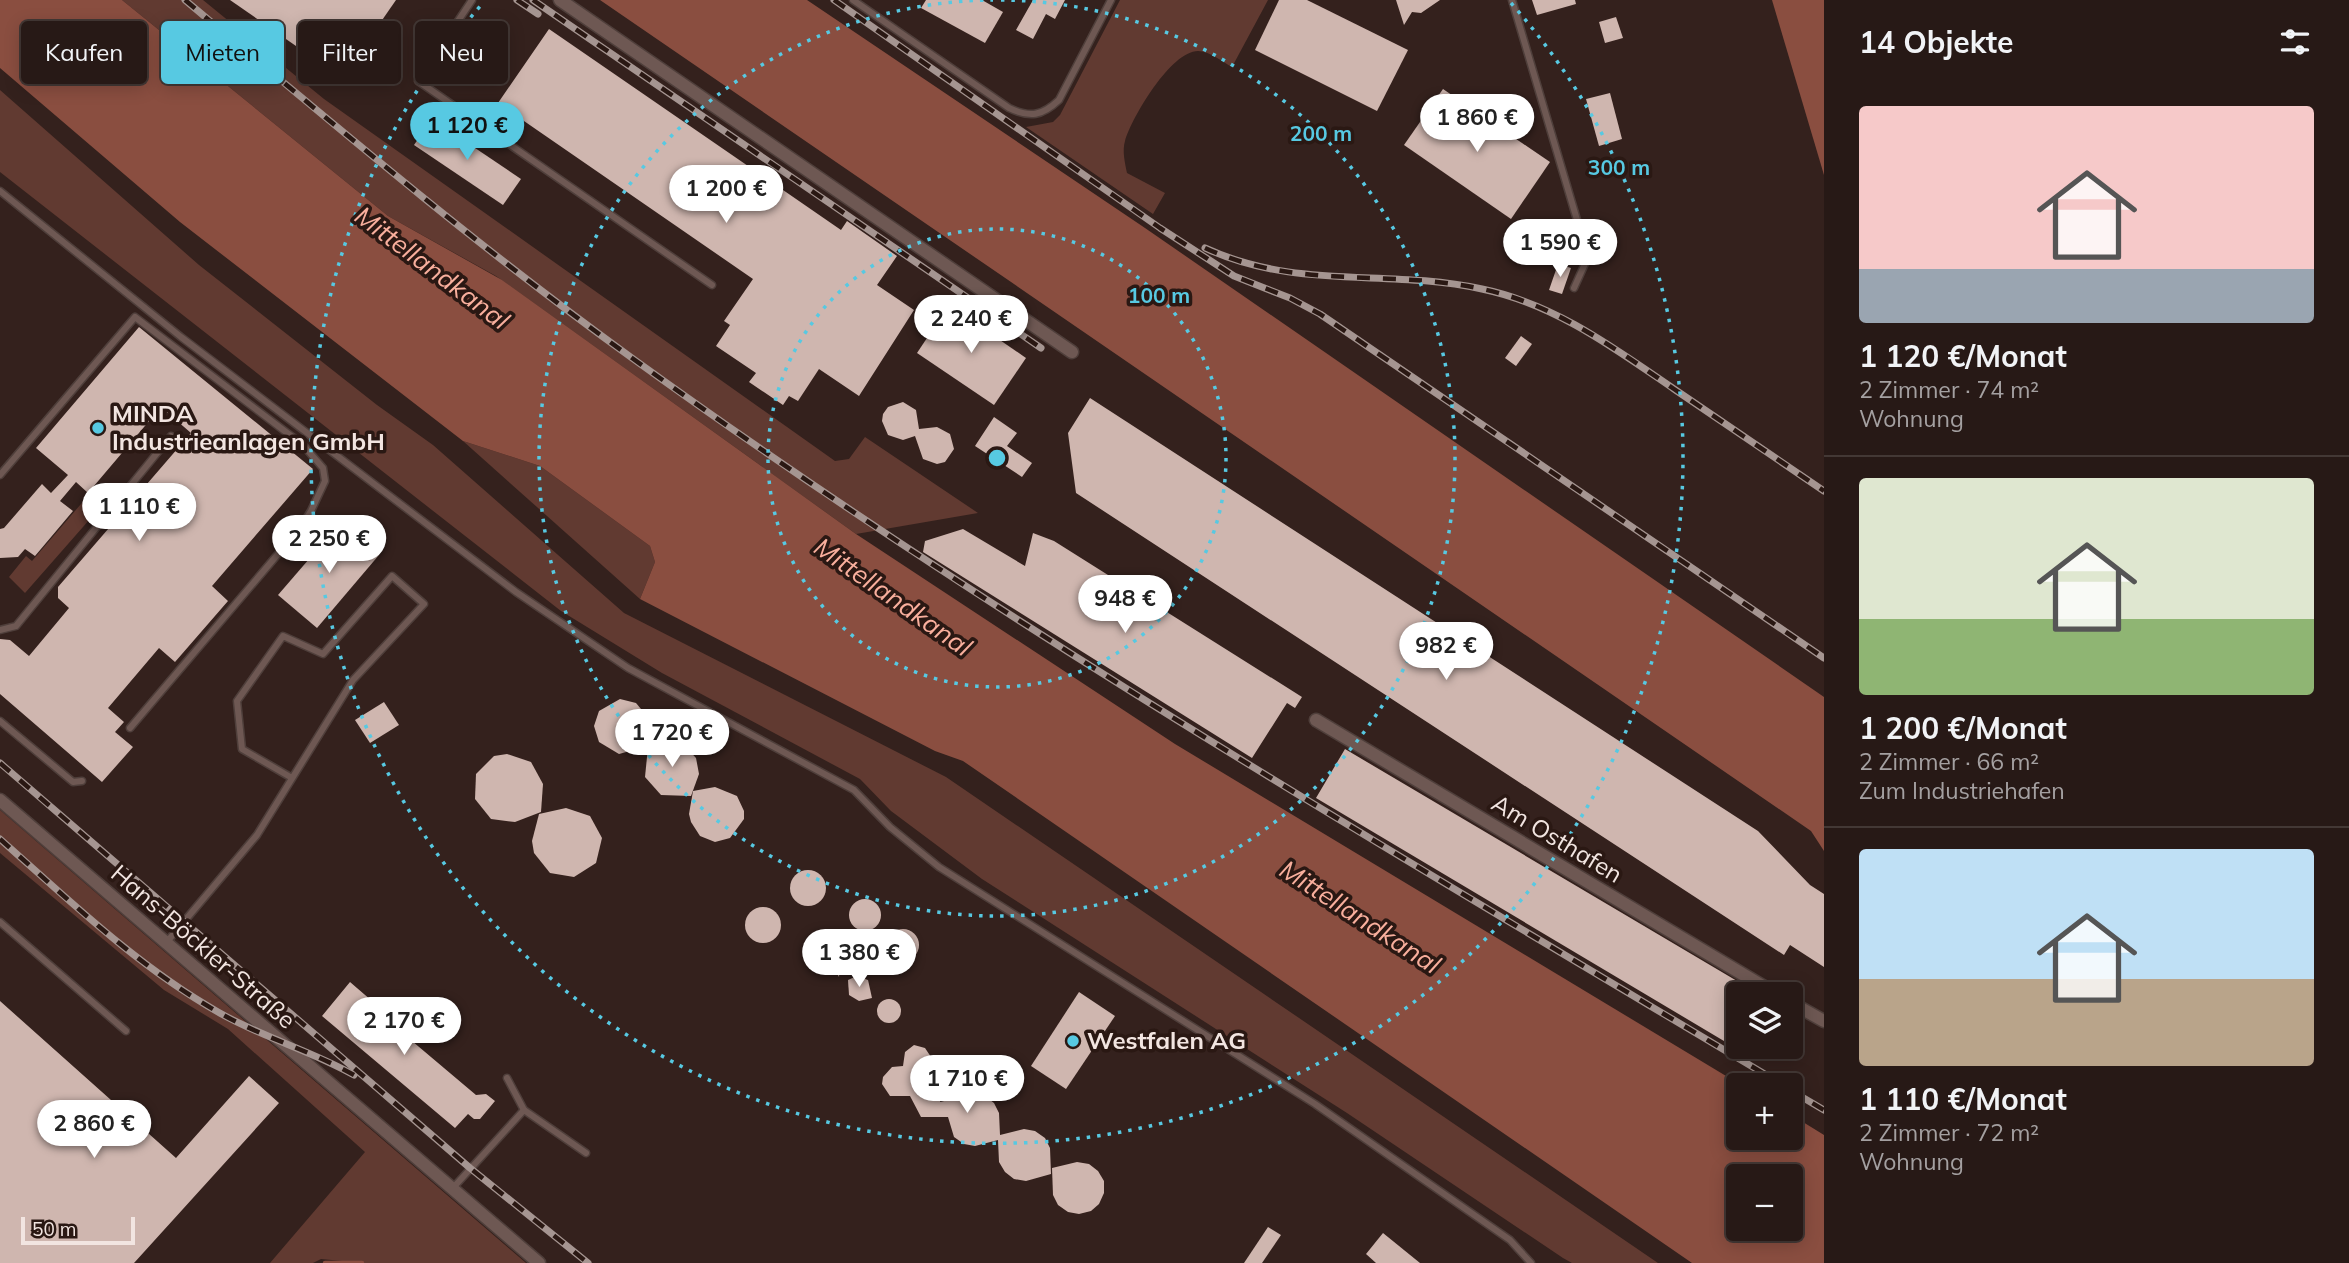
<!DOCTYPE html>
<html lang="de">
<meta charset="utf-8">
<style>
:root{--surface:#271916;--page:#332623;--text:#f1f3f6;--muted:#a4a0a1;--line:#433835;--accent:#57c9e2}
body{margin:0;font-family:Mulish,sans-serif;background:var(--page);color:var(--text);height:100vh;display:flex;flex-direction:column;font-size:26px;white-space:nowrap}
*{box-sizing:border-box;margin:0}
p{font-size:23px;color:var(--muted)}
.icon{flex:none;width:38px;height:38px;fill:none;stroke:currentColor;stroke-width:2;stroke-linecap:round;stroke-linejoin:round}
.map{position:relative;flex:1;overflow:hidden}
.panel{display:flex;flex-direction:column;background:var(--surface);width:525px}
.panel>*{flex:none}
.top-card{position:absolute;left:21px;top:21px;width:665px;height:63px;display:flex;gap:14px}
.buttons{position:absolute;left:1726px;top:982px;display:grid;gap:14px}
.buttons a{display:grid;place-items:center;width:77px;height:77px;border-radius:7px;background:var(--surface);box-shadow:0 4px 18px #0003,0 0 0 2px var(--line);font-size:35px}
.scale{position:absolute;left:21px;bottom:18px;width:114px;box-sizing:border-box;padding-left:7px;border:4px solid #f2e5e1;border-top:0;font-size:19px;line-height:24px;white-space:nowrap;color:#f2e5e1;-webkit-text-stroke:5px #2a1813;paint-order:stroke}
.price{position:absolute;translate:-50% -60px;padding:0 16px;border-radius:24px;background:#fff;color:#222;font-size:23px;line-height:46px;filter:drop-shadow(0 2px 4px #0008)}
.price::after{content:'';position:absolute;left:50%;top:42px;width:21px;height:16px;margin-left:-10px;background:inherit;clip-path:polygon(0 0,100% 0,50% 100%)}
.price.current{background:var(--accent);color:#111}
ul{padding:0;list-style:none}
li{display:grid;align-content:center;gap:14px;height:371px;padding:0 35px}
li+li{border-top:2px solid var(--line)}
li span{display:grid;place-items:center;height:217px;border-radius:7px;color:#555}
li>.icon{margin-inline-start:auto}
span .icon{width:126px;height:126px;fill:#fffc;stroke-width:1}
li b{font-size:30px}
h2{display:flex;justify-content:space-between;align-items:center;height:84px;padding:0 35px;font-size:30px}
.tag{padding:0 24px;border-radius:7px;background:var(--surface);box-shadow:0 4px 18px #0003,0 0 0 2px var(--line);font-size:24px;line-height:63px}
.tag.current{background:var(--accent);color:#111}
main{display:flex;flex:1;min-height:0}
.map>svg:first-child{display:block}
.green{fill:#613a31}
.water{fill:#8a4e40;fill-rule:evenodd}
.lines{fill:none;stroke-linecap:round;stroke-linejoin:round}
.stream{stroke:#8a4e40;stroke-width:4.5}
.building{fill:#cfb6af}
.lane-casing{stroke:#4f3f3b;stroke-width:9}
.street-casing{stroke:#4f3f3b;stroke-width:15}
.lane{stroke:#6e5853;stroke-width:6}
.street{stroke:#6e5853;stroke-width:12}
.rail-casing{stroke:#a59591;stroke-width:7}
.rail{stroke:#2a1813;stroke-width:4.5;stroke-dasharray:13;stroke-linecap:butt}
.ring{fill:none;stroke:#57c9e2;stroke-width:3.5;stroke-dasharray:3.5 7}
.poi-dot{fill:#57c9e2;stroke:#2a1813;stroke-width:2.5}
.labels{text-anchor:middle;stroke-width:7;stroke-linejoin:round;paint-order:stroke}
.poi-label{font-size:24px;font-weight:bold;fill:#f2e5e1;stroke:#2a1813;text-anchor:start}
.street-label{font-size:24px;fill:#f2e5e1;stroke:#2a1813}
.water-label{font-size:26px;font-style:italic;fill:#f9af9d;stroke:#2a1813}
.centre{fill:#57c9e2;stroke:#2a1813;stroke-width:3.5}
.ring-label{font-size:21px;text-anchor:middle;font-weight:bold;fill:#57c9e2;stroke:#2a1813;stroke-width:7;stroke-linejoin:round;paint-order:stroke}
</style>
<main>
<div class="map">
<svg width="1824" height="1263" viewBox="0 0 1824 1263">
<rect width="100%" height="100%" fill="#34211d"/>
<!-- green -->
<g class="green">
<path d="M122,0H203L324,99L835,461L849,459L865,437L978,513L856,534L496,276L388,216Z"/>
<path d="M1120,0H1268L1232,67C1223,62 1209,51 1198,51C1171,51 1132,117 1125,141C1122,151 1125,163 1127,173L1165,193L1153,214L1026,127L1053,122L1060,115Z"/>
<path d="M0,90L199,265L377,405L433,445L624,613L946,777L1658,1263H1572L1563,1258L1347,1113L982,879L891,811L860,779L662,673L561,611L0,172Z"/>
<path d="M463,441L540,466L650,546L655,562L640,599Z"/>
<path d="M93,490L100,496L97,511L25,593L9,577L26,556L32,561Z"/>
<path d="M0,810L526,1263H363L321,1259L313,1263H270L365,1152L228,1029L164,990L0,853Z"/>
</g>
<!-- water -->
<g class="water">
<path d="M0,0H122L388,216L502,280L856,534L1175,744L1741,1085H1738V1138H1790V1114L1824,1135V1263H1692L963,761L935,751L640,599L655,562L650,546L540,466L463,441L180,222L0,68ZM1790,1176V1228H1738V1176Z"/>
<path d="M600,0H807L1145,228L1824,697V851L1811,831Z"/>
<path d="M1772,0H1824V175Z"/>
</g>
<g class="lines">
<!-- stream -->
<path class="stream" d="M325,1263H362"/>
</g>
<!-- building -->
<g class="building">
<path d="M230,0H396L342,78Z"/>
<path d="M926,0H982L1003,12L985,43L921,8Z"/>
<path d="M1033,0H1065L1055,19L1046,14L1033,39L1016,30Z"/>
<path d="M1279,0H1307L1408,50L1377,111L1255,50Z"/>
<path d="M1396,0H1440L1421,13L1412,12L1404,25Z"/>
<path d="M1532,0H1575L1576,4L1537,15Z"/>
<path d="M1616,17L1623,38L1605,43L1599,22Z"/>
<path d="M549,29L841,230L847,221L897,256L877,285L914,310L859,396L819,369L798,401L789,396L783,405L749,382L756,373L716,346L730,325L724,321L753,279L498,103Z"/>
<path d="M1443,89L1550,162L1511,219L1404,145Z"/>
<path d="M1610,93L1622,139L1599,146L1586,99Z"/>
<path d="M432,119L521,179L503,205L414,145Z"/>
<path d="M1558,264L1571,268L1562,294L1549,290Z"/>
<path d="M949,305L1026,358L994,405L917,353Z"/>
<path d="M139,327L313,469L212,586L228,601L175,662L159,648L108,708L124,722L115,732L133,747L102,782L0,694V639L10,640L29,656L69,608L58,598V587L191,433L161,407L88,493L76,482L60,501L73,511L35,556L25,549L18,557L0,558V529L4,528L42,484L51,493L68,475L36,448Z"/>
<path d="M1521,336L1532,344L1516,366L1505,358Z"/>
<path d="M1090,398L1758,831L1810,885L1824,894V967L1790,945L1784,955L1076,493L1068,433Z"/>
<path d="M903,402L916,410L919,429L937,427L950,434L954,449L945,462L937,464L923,459L915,436L903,440L888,435L882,421L883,414L888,407Z"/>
<path d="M994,417L1017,433L1007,446L1032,463L1022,477L975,446Z"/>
<path d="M341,522L379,555L317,628L278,595Z"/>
<path d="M963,529L1025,566L1033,533L1054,541L1302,697L1295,708L1287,703L1252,758L923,552L925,541Z"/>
<path d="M620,699L636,703L646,715L648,746L619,754L599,742L594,726L599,711Z"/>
<path d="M384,702L399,725L370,743L355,720Z"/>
<path d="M670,742L685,746L696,758L699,774L691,796L661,795L645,777L648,747Z"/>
<path d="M1345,749L1759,994H1738V1029L1729,1044L1316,798Z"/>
<path d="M507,754L531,762L543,784L541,812L515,822L491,819L475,799L476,774L494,756Z"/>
<path d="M715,787L737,796L744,811V819L730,838L715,842L700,836L691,822L689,814L693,791Z"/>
<path d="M566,808L590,816L602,838L596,863L574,877L550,873L534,853L532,841L539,814Z"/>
<circle cx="808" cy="888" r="18"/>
<circle cx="865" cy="915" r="16"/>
<circle cx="763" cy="925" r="18"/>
<circle cx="903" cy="945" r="16"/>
<path d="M816,936L839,947L841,954L839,977L835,970L824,972L812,965L811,943L828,958Z"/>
<path d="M857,976L868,980L872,998L859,1001L849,995L848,980Z"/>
<path d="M350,982L415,1038L412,1041L476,1095L486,1094L495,1101L480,1119H474L468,1114L455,1128L322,1016Z"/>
<path d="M1079,992L1115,1016L1066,1089L1031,1066Z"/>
<circle cx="889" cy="1011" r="12"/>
<path d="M0,1001L176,1158L249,1076L279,1103L134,1263H0Z"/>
<path d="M914,1045L925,1048L933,1060L943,1061L951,1069L940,1102L973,1094L985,1096L994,1103L999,1113L1000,1135L1024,1129L1035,1131L1045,1138L1050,1148L1051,1174L1026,1181L1014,1179L1005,1172L999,1162L998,1140L975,1146L964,1144L954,1137L948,1117H921L910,1096H890L882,1084L883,1077L892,1067L903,1066L905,1052Z"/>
<path d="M1077,1162L1089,1164L1098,1171L1104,1181V1193L1099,1204L1091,1211L1079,1214L1068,1212L1058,1205L1053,1195L1052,1168Z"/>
<path d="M1268,1227L1281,1235L1262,1263H1244Z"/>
<path d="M1383,1233L1420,1263H1376L1366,1254Z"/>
</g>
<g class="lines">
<!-- lane casing -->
<g class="lane-casing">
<g id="lane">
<path d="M472,0L418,81L712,285"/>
<path d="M853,0L1009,108C1030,118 1042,116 1059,100L1111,0"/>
<path d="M1512,0L1588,257L1574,288"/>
<path d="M0,191L181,337L516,592L628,668L854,790L890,827L939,867L1315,1104L1510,1240L1531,1263"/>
<path d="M0,475L135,317L303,445L323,468L325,481L311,511L301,527L130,728"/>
<path d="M0,630L16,626L171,436"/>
<path d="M0,721L73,782L82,781"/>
<path d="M0,922L126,1031"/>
<path d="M166,943L257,835L353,680L424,604L392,576L323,654L283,636L237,701L242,749L292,778"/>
<path d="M507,1078L524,1110"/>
<path d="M452,1189L524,1110L586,1153"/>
</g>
</g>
<!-- street casing -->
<g class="street-casing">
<g id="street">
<path d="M560,0L1072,352"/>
<path d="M1316,720L1776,994"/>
<path d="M0,800L539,1263"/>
<path d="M1790,1002L1824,1021"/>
</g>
</g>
<!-- lane -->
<use href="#lane" class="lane"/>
<!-- street -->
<use href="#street" class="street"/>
<!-- rail casing -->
<g class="rail-casing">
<g id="rail">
<path d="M185,0C332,123 477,246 632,358C1000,624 1393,852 1783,1085"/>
<path d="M517,0L538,14"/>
<path d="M533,0L1041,348"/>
<path d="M834,0L1160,228L1234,276L1290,298L1320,314L1824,658"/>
<path d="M1205,248C1299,291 1385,268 1482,289C1555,304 1614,348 1674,389C1724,423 1774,457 1824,491"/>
<path d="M0,763L470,1168L588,1263"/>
<path d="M0,839C69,900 137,966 218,1012C261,1037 310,1050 354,1075"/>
<path d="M1790,1090L1824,1110"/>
</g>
</g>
<!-- rail -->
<use href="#rail" class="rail"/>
</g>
<!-- distance rings -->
<g class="ring">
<circle cx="997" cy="458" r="229"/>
<path d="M1001 0A458 458 0 1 1 993 0"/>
<path d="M1511 3A686 686 0 1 1 483 3"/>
</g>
<!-- markers -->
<g class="poi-dot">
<circle cx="98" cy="428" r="7"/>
<circle cx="1073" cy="1041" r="7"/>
</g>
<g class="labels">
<!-- poi labels -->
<g class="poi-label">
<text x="112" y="422">MINDA<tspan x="112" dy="28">Industrieanlagen GmbH</tspan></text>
<text x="1087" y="1049">Westfalen AG</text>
</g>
<!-- street labels -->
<g class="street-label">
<text transform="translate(1557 839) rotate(31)" y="8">Am Osthafen</text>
<text transform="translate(203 947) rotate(41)" y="8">Hans-Böckler-Straße</text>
</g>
<!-- water labels -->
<g class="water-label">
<text transform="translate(432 268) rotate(37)" y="9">Mittellandkanal</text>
<text transform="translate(893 597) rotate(35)" y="9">Mittellandkanal</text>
<text transform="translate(1360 917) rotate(33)" y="9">Mittellandkanal</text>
</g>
</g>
<circle cx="997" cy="458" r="10" class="centre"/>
<g class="ring-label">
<text x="1321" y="141">200 m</text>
<text x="1619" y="175">300 m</text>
<text x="1159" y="303">100 m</text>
</g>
</svg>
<div class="buttons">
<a><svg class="icon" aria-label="layers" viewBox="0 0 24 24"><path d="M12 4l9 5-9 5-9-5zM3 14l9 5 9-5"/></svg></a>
<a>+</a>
<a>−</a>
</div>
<div class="scale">50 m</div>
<b class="price" style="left:1477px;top:154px">1 860 €</b>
<b class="price current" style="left:467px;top:162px">1 120 €</b>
<b class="price" style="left:726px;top:225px">1 200 €</b>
<b class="price" style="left:1560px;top:279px">1 590 €</b>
<b class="price" style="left:971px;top:355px">2 240 €</b>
<b class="price" style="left:139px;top:543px">1 110 €</b>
<b class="price" style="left:329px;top:575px">2 250 €</b>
<b class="price" style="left:1125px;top:635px">948 €</b>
<b class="price" style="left:1446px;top:682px">982 €</b>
<b class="price" style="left:672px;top:769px">1 720 €</b>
<b class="price" style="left:859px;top:989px">1 380 €</b>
<b class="price" style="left:404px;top:1057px">2 170 €</b>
<b class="price" style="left:967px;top:1115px">1 710 €</b>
<b class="price" style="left:94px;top:1160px">2 860 €</b>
<div class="top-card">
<a class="tag">Kaufen</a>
<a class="tag current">Mieten</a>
<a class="tag">Filter</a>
<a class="tag">Neu</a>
</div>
</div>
<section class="panel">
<h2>14 Objekte<svg class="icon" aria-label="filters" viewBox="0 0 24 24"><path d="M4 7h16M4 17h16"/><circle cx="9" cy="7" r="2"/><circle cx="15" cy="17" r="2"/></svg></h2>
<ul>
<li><span style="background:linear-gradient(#f6c9c9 75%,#9aa5b1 0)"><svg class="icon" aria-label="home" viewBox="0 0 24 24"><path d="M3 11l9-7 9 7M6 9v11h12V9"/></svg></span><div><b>1 120 €/Monat</b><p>2 Zimmer · 74 m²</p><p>Wohnung</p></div></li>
<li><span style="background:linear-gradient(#dfe7d0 65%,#8fb573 0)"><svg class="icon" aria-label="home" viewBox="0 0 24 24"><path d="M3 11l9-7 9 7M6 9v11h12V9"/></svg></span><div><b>1 200 €/Monat</b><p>2 Zimmer · 66 m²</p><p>Zum Industriehafen</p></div></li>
<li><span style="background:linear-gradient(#bfe0f5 60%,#b9a48a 0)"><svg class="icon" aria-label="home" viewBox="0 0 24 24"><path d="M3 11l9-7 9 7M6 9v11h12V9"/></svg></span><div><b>1 110 €/Monat</b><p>2 Zimmer · 72 m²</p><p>Wohnung</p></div></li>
</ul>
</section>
</main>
